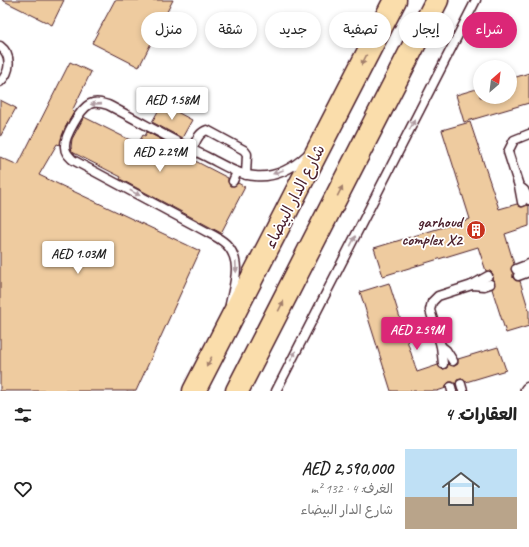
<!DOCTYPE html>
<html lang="ar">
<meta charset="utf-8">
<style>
:root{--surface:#fff;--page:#f2f2f2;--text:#222;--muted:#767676;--accent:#db2777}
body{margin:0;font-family:Caveat,"Playpen Sans Arabic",sans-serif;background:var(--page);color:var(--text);direction:rtl;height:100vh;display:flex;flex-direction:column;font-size:15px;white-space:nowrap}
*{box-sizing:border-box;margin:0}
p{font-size:13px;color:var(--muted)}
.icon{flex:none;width:22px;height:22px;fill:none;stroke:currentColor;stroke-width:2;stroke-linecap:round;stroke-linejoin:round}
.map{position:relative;height:391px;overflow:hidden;direction:ltr}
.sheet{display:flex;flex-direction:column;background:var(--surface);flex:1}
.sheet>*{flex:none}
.guide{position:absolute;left:12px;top:12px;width:505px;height:36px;direction:rtl;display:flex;gap:8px}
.needle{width:26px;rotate:28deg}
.controls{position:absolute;left:473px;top:60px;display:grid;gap:8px}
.controls a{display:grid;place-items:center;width:44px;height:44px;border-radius:50%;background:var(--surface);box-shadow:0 2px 6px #0003;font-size:20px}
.price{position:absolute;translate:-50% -34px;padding:0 9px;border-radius:4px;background:#fff;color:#222;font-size:13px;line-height:26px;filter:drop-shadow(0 1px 2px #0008)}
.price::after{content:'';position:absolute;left:50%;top:24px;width:12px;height:9px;margin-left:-6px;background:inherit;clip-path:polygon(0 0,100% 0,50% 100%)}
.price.active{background:var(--accent);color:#fff}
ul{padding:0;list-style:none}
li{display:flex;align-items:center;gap:12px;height:100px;padding:0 12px}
li span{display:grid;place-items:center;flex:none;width:112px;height:80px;border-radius:0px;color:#555}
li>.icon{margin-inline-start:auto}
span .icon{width:48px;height:48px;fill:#fffc;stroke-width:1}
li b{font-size:17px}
h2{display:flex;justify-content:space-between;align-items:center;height:48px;padding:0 12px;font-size:17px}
.tag{padding:0 14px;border-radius:18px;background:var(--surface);box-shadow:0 2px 6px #0003;font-size:14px;line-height:36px}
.tag.active{background:var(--accent);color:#fff}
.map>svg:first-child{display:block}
.building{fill:#eecb9f;stroke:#4a1f2b}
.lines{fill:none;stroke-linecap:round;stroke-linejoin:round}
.lane-casing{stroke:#4a1f2b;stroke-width:11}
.street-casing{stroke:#4a1f2b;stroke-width:18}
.primary-casing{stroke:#4a1f2b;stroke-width:25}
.lane{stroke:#fff;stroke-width:8}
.street{stroke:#fff;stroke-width:15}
.primary{stroke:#faddab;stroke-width:22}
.oneway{fill:#a27e6b}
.oneway2{fill:#ae9aa0}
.labels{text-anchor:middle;stroke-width:3.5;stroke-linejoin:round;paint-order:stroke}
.street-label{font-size:16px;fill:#4a1f2b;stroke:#fff}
.poi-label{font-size:16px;font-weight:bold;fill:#4a1f2b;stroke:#fff;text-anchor:end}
</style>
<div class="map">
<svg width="529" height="391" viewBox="0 0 529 391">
<rect width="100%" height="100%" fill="#fff"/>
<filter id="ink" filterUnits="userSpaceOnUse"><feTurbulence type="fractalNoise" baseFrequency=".025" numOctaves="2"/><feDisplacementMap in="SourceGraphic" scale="8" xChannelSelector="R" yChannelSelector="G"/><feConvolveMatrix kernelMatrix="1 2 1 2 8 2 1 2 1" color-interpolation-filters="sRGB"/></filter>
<g filter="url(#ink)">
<!-- building -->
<g class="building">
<path d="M2,0H64L52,25Z"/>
<path d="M115,0H173L139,67L92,43Z"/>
<path d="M70,62L91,72L72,111L74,112L65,128L60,145L57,144L39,175L200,251L136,391H0V157L18,165Z"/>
<path d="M529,73V103L464,122L456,95L480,88V97H510V79Z"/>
<path d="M0,100L16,108L0,137Z"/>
<path d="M162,104L192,120L182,138L152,122Z"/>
<path d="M84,117L138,144L143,135L145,136L147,132L177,148L176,151L228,178V182L230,186H234L238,183L245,187L221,233L120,179L121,177L72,152L71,147L72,139Z"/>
<path d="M470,122L499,209L517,204L521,207L529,205V226L505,234L514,264L511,269L513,274V278L515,280L520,281L529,311V326L506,333L492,289L495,285L492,279L493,274L490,271H486L478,247L383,276L374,248L470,219L442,130Z"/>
<path d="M389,283L417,372L438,365L443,369L447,368L448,364L454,366L458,364V359L498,347L506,370L466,382L462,379L457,380L456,384L453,382H449L446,385V388L437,391H391L360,292Z"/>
</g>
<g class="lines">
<!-- lane casing -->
<g class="lane-casing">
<g id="lane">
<path d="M0,46C12,55 11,72 0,82"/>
<path d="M192,149C196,142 198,133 207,130L244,150L247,154L246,175"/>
<path d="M233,181L237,172"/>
<path d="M519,186L524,190L529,200"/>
<path d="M522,202L519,186L508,152L514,140L529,134"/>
<path d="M516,269L529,264"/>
<path d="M518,276L529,272"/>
<path d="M472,285L484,286L490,284"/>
<path d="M230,304C234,284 243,261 226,244C221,239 213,235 207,232L73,160C69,156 65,153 65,147C64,137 80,109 90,104C96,101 102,103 108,105C141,122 174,141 207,157C223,165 238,175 255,176C275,178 293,168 307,155"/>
<path d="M441,346L446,350L453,361"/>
<path d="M443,364L441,346L430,310L432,302L438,296L472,285L488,276"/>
<path d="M461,384L463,391"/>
<path d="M451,387L452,391"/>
<path d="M276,391L476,0"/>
</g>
</g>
<!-- street casing -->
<g class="street-casing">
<path id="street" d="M528,391L529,390"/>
</g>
<!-- primary casing -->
<g class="primary-casing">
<g id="primary">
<path d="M194,391L395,0"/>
<path d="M237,391L437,0"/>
</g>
</g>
<!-- lane -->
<use href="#lane" class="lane"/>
<!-- street -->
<use href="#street" class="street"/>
<!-- primary -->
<use href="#primary" class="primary"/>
</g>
<!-- one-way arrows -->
<defs><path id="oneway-solid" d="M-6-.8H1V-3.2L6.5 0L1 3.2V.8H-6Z"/></defs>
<g class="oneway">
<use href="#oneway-solid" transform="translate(364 60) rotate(117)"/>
<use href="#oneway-solid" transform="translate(340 191) rotate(-63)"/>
<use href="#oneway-solid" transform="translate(281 306) rotate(-63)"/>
<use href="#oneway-solid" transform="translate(209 362) rotate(117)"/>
</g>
<g class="oneway2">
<use href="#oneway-solid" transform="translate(96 104) rotate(176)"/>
<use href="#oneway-solid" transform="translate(412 125) rotate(-63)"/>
<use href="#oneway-solid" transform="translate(278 172) rotate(160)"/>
<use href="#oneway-solid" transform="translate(135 193) rotate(28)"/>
<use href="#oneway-solid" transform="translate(353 241) rotate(-63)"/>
<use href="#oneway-solid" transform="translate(236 267) rotate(87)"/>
<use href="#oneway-solid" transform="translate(293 356) rotate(-63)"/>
</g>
</g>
<!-- icons -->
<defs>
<g id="building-disc" transform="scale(1)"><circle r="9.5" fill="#c8321e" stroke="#fff"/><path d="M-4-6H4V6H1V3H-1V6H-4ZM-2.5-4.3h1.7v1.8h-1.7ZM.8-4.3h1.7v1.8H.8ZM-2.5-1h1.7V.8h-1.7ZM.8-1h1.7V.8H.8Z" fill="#fff"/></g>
</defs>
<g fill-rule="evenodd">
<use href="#building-disc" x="476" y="230"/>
</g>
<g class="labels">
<!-- street labels -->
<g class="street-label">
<text transform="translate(294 196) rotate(-63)" y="6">شارع الدار البيضاء</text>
</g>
<!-- poi labels -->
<g class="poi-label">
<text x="462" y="227">garhoud<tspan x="462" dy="18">complex X2</tspan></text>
</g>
</g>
</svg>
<div class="controls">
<a><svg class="needle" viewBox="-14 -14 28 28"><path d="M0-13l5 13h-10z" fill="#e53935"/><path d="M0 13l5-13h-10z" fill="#767676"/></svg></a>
</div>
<b class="price" style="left:172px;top:121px">AED 1.58M</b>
<b class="price" style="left:160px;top:173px">AED 2.29M</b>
<b class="price" style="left:78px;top:275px">AED 1.03M</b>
<b class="price active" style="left:417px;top:351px">AED 2.59M</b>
<div class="guide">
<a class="tag active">شراء</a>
<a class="tag">إيجار</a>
<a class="tag">تصفية</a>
<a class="tag">جديد</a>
<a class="tag">شقة</a>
<a class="tag">منزل</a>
</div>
</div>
<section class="sheet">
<h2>العقارات: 4<svg class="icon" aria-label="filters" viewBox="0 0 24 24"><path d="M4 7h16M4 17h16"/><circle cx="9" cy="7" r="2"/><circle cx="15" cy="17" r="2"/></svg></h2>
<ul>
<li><span style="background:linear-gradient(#bfe0f5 60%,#b9a48a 0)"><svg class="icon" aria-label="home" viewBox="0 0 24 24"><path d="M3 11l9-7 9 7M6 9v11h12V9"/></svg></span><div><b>AED 2,590,000</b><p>الغرف: 4 · 132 m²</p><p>شارع الدار البيضاء</p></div><svg class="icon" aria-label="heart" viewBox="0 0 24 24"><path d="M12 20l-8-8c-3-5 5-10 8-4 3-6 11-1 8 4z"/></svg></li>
</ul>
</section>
